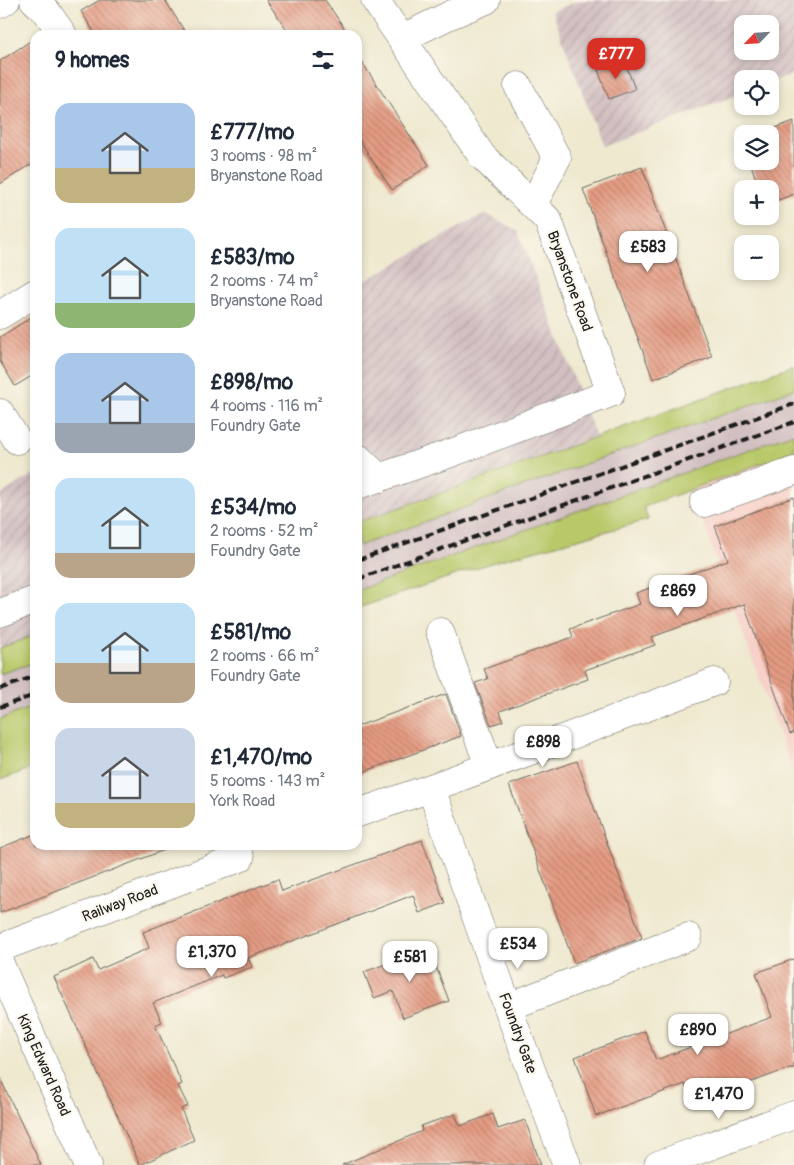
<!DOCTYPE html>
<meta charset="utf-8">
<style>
:root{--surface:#fff;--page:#f6f6f7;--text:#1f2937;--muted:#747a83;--accent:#d93025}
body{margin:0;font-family:Pangolin,sans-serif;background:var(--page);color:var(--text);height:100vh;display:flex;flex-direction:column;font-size:19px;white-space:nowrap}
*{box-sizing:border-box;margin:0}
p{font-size:16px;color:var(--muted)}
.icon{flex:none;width:28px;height:28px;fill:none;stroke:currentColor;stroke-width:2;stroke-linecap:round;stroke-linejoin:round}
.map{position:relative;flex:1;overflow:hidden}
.panel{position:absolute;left:30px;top:30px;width:332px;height:820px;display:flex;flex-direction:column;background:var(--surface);border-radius:15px;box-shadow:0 2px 8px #0003}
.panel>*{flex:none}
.needle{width:32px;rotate:245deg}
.buttons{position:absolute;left:734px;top:15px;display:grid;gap:10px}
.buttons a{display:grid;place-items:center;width:45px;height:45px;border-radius:10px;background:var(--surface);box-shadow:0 2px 8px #0003;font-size:25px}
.price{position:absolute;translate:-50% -42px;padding:0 11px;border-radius:10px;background:#fff;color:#222;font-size:16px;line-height:32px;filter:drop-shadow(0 1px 2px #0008)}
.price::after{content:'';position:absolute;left:50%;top:30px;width:15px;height:11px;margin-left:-8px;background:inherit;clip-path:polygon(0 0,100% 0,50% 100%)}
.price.active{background:var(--accent);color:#fff}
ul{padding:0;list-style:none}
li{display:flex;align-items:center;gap:15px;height:125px;padding:0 25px}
li span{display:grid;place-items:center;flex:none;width:140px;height:100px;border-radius:15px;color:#555}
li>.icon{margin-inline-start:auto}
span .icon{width:60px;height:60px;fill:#fffc;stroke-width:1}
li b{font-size:21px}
h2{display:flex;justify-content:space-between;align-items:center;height:60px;padding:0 25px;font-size:21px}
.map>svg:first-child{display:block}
.built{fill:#f7d1c9}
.industrial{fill:url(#industrial-furrows);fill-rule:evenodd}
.railway{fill:#d2bfc1}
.green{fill:#b9c96b;stroke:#6a7244}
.building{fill:url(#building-back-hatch)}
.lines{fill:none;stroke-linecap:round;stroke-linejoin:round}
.minor-casing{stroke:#66645b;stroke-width:29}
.minor{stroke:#fff;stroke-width:28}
.rail{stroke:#1c1c1c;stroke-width:4;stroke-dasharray:8 4;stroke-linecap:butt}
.labels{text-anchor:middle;stroke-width:4;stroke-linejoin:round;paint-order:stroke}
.street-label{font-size:15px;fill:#1c1c1c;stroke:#fbf7ec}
</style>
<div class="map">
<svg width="794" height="1165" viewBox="0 0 794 1165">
<defs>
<pattern id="industrial-furrows" width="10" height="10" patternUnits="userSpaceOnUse" patternTransform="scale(1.25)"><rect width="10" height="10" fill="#d2bfc1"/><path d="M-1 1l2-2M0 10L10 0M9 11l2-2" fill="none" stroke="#b4a4a5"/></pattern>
<pattern id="building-back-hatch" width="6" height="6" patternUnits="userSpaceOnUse" patternTransform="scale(1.25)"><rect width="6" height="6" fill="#e59b83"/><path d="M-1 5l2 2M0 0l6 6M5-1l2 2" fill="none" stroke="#b97e6a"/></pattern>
</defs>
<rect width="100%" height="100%" fill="#fbf7ec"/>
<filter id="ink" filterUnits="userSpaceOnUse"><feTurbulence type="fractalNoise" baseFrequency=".02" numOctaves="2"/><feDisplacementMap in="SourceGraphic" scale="10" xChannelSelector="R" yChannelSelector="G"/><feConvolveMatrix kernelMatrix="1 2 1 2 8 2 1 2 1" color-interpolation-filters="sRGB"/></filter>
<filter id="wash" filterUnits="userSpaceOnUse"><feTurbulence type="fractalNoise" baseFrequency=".0096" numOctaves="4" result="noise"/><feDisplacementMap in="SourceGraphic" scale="20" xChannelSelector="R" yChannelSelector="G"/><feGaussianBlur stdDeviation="1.12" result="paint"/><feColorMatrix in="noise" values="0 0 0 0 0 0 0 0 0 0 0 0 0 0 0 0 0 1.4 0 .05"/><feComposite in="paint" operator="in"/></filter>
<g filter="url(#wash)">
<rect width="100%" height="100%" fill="#efe9d0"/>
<!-- built -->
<path class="built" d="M794,451V775L691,489Z"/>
<!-- industrial -->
<g class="industrial">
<path d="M581,0H794V74L770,83V79H742V93L602,146L552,11ZM742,24H770V51H742Z"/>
<path d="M486,214L518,231L596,437L358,522V285L468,222Z"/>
<path d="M35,473V635L0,648V495Z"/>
</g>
<!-- railway -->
<g class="railway">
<path d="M794,389V433L358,590V546Z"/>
<path d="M35,662V706L0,719V674Z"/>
</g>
<!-- green -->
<g class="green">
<path d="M794,365V389L358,546V522L464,485Z"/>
<path d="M794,433V451L644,507L648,520L497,561L358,608V590Z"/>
<path d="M35,635V662L0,674V648Z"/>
<path d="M35,706V767L0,780V719Z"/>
</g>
<g id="blocks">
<!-- building -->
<g class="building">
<path d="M100,0H165L187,35H96L81,11Z"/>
<path d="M266,0H325L349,35H291Z"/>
<path d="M35,38V162L0,184V61Z"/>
<path d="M358,56L429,165L392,190L358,138Z"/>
<path d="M624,60L635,89L609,99L598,70Z"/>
<path d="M794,121V194L770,203V189H759L750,161H770V134H759Z"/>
<path d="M642,167L712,357L653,379L583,189Z"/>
<path d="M35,315V374L15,386L0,361V337Z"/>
<path d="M794,497V733L790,734L744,604L652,637L655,645L585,670L588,679L500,711L503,721L491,725L475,683L488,679L484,669L573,637L570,629L640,604L636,593L728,560L715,526Z"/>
<path d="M446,694L461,736L358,774V726Z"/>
<path d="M577,761L642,938L574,963L509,785Z"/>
<path d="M35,834V845H174L175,846L0,913V848Z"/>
<path d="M422,840L445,903L419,913L413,895L248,958L252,967L223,978L222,975L153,1003L162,1022L155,1025L182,1084L178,1086L188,1106L181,1109L194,1140L140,1165L54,977L93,959L98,970L149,948L143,932L278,879L282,891Z"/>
<path d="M429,948L449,1001L403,1018L393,991L374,998L364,972Z"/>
<path d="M794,959V1068H790L692,1104L685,1084L596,1116L575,1057L645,1031L656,1060L772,1017L756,973Z"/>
<path d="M0,1078L41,1165H0Z"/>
<path d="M455,1114L460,1126L493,1114L498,1129L525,1120L541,1165H342L422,1131L421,1126Z"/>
</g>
</g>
</g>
<g filter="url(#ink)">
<use href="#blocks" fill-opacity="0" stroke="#66645b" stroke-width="1"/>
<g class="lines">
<!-- minor casing -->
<g class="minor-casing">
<g id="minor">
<path d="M34,0L47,12L63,35"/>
<path d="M0,4L6,0"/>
<path d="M403,38L450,15L486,0"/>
<path d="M518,86L557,158L533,205"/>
<path d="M0,315L35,293"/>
<path d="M0,413L17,440"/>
<path d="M358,458L379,478"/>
<path d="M358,485L454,452L611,393L548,220L482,156L375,0"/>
<path d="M704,503L794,471"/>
<path d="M0,613L35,600"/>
<path d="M440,632L489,766"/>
<path d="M431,788L512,1019L567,1165"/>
<path d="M358,813L431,788L714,682"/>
<path d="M0,948L240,858"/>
<path d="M0,964L88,1165"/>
<path d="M508,1007L688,937"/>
<path d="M658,1165L794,1115"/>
</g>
</g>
<!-- minor -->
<use href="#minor" class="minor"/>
<!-- rail -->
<g class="rail">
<path d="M358,560L794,404"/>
<path d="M358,579L794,422"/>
<path d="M0,689L35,676"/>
<path d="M0,707L35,695"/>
</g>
</g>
</g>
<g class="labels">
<!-- street labels -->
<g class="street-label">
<text transform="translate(570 281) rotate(70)" y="5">Bryanstone Road</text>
<text transform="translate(120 903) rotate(-21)" y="5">Railway Road</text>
<text transform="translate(518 1033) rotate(70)" y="5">Foundry Gate</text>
<text transform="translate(44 1065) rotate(66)" y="5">King Edward Road</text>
</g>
</g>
</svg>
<div class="buttons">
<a><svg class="needle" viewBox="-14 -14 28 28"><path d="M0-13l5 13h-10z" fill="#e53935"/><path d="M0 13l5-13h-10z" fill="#747a83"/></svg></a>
<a><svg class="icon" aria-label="locate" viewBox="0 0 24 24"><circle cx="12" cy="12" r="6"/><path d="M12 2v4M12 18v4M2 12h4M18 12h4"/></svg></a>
<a><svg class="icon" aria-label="layers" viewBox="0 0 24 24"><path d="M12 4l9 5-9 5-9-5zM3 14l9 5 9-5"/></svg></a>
<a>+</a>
<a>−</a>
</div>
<b class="price active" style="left:616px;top:80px">£777</b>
<b class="price" style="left:648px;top:273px">£583</b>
<b class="price" style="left:678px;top:617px">£869</b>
<b class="price" style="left:543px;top:768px">£898</b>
<b class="price" style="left:518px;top:970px">£534</b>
<b class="price" style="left:212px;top:978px">£1,370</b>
<b class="price" style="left:410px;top:983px">£581</b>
<b class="price" style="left:698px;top:1056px">£890</b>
<b class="price" style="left:719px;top:1120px">£1,470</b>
<section class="panel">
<h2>9 homes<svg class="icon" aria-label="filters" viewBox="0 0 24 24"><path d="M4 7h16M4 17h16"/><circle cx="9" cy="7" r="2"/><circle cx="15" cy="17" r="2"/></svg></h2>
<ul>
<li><span style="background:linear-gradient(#a9c7e8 65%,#c2b280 0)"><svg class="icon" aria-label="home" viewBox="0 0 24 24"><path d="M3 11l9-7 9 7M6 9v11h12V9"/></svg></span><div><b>£777/mo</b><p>3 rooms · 98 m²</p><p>Bryanstone Road</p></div></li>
<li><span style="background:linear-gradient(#bfe0f5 75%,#8fb573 0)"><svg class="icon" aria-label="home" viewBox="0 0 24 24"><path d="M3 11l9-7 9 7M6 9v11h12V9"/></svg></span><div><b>£583/mo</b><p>2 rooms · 74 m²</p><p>Bryanstone Road</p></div></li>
<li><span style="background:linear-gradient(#a9c7e8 70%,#9aa5b1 0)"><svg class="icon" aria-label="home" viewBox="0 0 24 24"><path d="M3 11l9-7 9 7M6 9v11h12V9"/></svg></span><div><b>£898/mo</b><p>4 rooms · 116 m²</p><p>Foundry Gate</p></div></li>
<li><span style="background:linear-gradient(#bfe0f5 75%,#b9a48a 0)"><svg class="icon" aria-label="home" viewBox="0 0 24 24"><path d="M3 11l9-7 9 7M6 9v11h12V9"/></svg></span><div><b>£534/mo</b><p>2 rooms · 52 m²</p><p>Foundry Gate</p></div></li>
<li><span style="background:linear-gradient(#bfe0f5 60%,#b9a48a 0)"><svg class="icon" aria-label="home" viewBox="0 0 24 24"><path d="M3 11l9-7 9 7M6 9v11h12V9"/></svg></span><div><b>£581/mo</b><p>2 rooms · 66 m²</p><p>Foundry Gate</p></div></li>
<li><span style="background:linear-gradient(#c9d6e8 75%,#c2b280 0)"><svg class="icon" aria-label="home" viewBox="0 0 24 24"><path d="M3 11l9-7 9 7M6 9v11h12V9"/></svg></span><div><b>£1,470/mo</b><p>5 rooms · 143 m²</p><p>York Road</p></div></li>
</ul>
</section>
</div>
